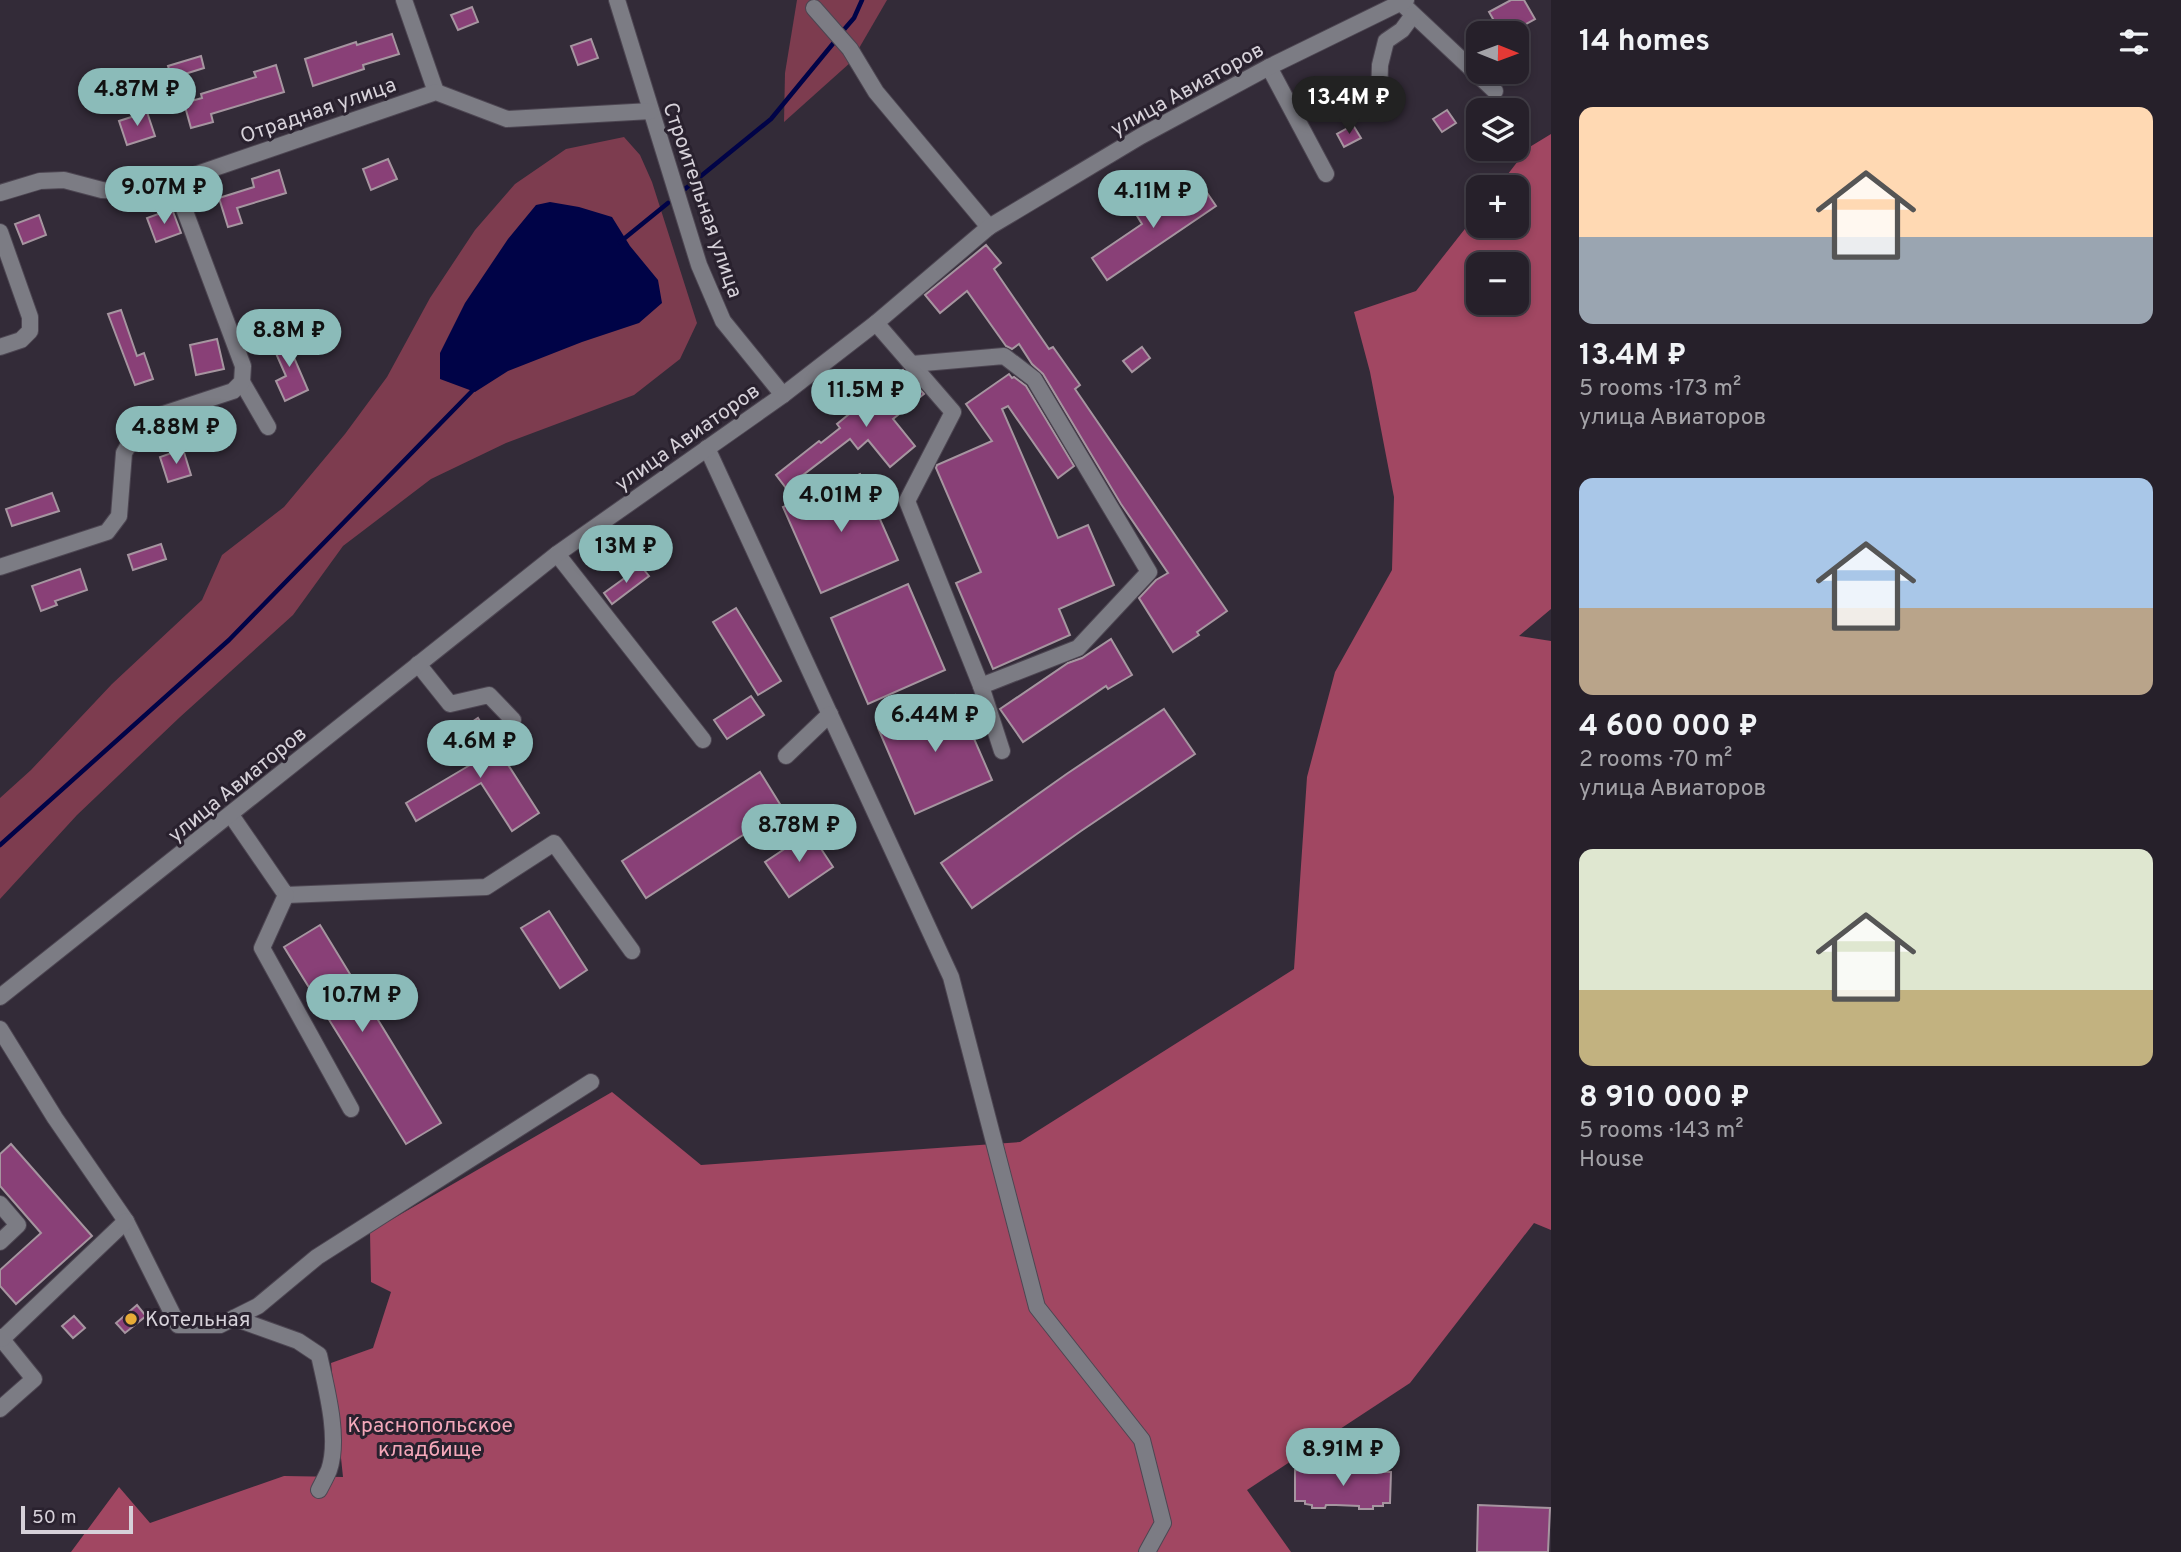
<!DOCTYPE html>
<meta charset="utf-8">
<style>
:root{--surface:#26202a;--page:#2e2832;--text:#f1f3f6;--muted:#a4a3a8;--line:#423e47;--accent:#8bbbb9}
body{margin:0;font-family:Overpass,sans-serif;background:var(--page);color:var(--text);height:100vh;display:flex;flex-direction:column;font-size:26px;white-space:nowrap}
*{box-sizing:border-box;margin:0}
p{font-size:23px;color:var(--muted)}
.icon{flex:none;width:38px;height:38px;fill:none;stroke:currentColor;stroke-width:2;stroke-linecap:round;stroke-linejoin:round}
.map{position:relative;flex:1;overflow:hidden}
.side{display:flex;flex-direction:column;background:var(--surface);width:630px}
.side>*{flex:none}
.needle{width:46px;rotate:91deg}
.tools{position:absolute;left:1466px;top:21px;display:grid;gap:14px}
.tools a{display:grid;place-items:center;width:63px;height:63px;border-radius:14px;background:var(--surface);box-shadow:0 4px 10px #0003,0 0 0 2px var(--line);font-size:35px}
.scale{position:absolute;left:21px;bottom:18px;width:112px;box-sizing:border-box;padding-left:7px;border:4px solid #d6d1d9;border-top:0;font-size:19px;line-height:24px;white-space:nowrap;color:#d6d1d9;-webkit-text-stroke:5px #29212e;paint-order:stroke}
.price{position:absolute;translate:-50% -60px;padding:0 16px;border-radius:24px;background:var(--accent);color:#111;font-size:23px;line-height:46px;filter:drop-shadow(0 2px 4px #0008)}
.price::after{content:'';position:absolute;left:50%;top:42px;width:21px;height:16px;margin-left:-10px;background:inherit;clip-path:polygon(0 0,100% 0,50% 100%)}
.price.current{background:#222;color:#fff}
ul{padding:0;list-style:none}
li{display:grid;align-content:center;gap:14px;height:371px;padding:0 28px}
li span{display:grid;place-items:center;height:217px;border-radius:14px;color:#555}
li>.icon{margin-inline-start:auto}
span .icon{width:126px;height:126px;fill:#fffc;stroke-width:1}
li b{font-size:30px}
h2{display:flex;justify-content:space-between;align-items:center;height:84px;padding:0 28px;font-size:30px}
main{display:flex;flex:1;min-height:0}
.map>svg:first-child{display:block}
.green{fill:#7d3c4f}
.forest{fill:#a14762;fill-rule:evenodd}
.water{fill:#000347}
.lines{fill:none;stroke-linecap:round;stroke-linejoin:round}
.stream{stroke:#000347;stroke-width:4.5}
.building{fill:#894077;stroke:#a695a0;stroke-width:2}
.minor-casing{stroke:#4d4652;stroke-width:18}
.minor{stroke:#7c7c84;stroke-width:16}
.poi-dot{fill:#e7ac37;stroke:#29212e;stroke-width:2.5}
.labels{text-anchor:middle;stroke-width:6;stroke-linejoin:round;paint-order:stroke}
.street-label{font-size:21px;fill:#d6d1d9;stroke:#29212e}
.poi-label{font-size:21px;fill:#d6d1d9;stroke:#29212e;text-anchor:start}
.park-label{font-size:21px;fill:#f4a8ba;stroke:#29212e}
</style>
<main>
<div class="map">
<svg width="1551" height="1552" viewBox="0 0 1551 1552">
<rect width="100%" height="100%" fill="#332b38"/>
<!-- green -->
<g class="green">
<path d="M797,0H887L851,62L784,122L785,73Z"/>
<path d="M624,137L640,155L652,182L697,323L680,359L634,395L506,443L431,479L343,546L293,615L180,717L77,815L0,899V798L31,770L112,684L202,600L222,555L284,507L345,434L387,377L430,298L475,230L515,184L566,149Z"/>
</g>
<!-- forest -->
<path class="forest" d="M1551,134V609L1519,636L1551,641V1230L1534,1223L1410,1383L1247,1490L1291,1552H71L119,1487L150,1523L284,1476L343,1477L331,1363L373,1348L391,1292L371,1282L370,1232L612,1092L701,1165L1020,1142L1294,969L1307,777L1335,672L1392,570L1394,497L1370,372L1354,312L1416,291L1479,211V226H1517V187H1498L1528,148ZM1479,264H1517V303H1479Z"/>
<!-- water -->
<path class="water" d="M550,202L579,207L612,217L630,246L658,280L662,303L639,323L582,342L508,371L475,392L440,379V353L465,303L508,239L536,205Z"/>
<g class="lines">
<!-- stream -->
<g class="stream">
<path d="M841,33L854,18L862,0"/>
<path d="M685,189L771,119L836,40"/>
<path d="M620,242L668,203"/>
<path d="M0,845L229,640L476,387"/>
</g>
</g>
<!-- building -->
<g class="building">
<path d="M1511,0H1524L1535,19L1510,33H1501L1489,12Z"/>
<path d="M472,7L478,22L458,30L451,15Z"/>
<path d="M392,34L399,54L363,65L364,69L313,86L305,59L356,42L357,45Z"/>
<path d="M591,39L598,58L578,65L571,46Z"/>
<path d="M201,56L204,68L172,78L168,66Z"/>
<path d="M276,65L284,92L211,114L213,122L191,128L184,103L202,98L201,94L256,77L254,72Z"/>
<path d="M1343,82L1351,95L1323,111L1315,99Z"/>
<path d="M1447,110L1456,123L1442,132L1433,119Z"/>
<path d="M147,112L155,136L127,145L119,121Z"/>
<path d="M1353,125L1361,138L1344,147L1337,134Z"/>
<path d="M388,159L397,179L371,190L363,169Z"/>
<path d="M279,170L286,193L237,208L242,223L228,227L219,198L254,187L252,179Z"/>
<path d="M1201,184L1216,206L1107,280L1092,258L1142,224L1131,206L1146,196L1158,213Z"/>
<path d="M172,209L181,233L156,242L147,218Z"/>
<path d="M39,215L46,235L23,244L15,224Z"/>
<path d="M986,245L1001,263L994,269L1049,349L1053,347L1080,385L1075,389L1227,611L1197,632L1199,635L1173,652L1139,598L1156,580L1168,573L1121,504L1043,374L1032,364L1019,344L1012,349L1006,346L967,291L940,313L925,295Z"/>
<path d="M121,310L137,356L144,353L153,379L135,385L108,314Z"/>
<path d="M289,334L296,352L292,353L308,390L285,401L276,381L286,376L271,342Z"/>
<path d="M217,339L224,369L196,375L190,345Z"/>
<path d="M1142,347L1150,358L1132,372L1123,361Z"/>
<path d="M903,370L924,394L893,419L915,446L890,467L868,440L858,449L850,439L786,488L776,475L819,441L821,443L840,428L837,424Z"/>
<path d="M1009,374L1012,378L1014,377L1026,386L1074,466L1058,478L1008,406L1002,409L1058,538L1088,525L1114,585L1059,609L1070,635L993,669L956,583L981,572L936,468L937,465L992,441L966,404Z"/>
<path d="M183,449L191,475L168,482L160,457Z"/>
<path d="M860,474L898,560L821,593L783,507Z"/>
<path d="M52,493L59,511L12,526L6,509Z"/>
<path d="M161,544L166,559L133,570L128,555Z"/>
<path d="M641,566L649,576L612,604L604,593Z"/>
<path d="M80,569L87,590L55,601L57,605L41,611L32,586Z"/>
<path d="M908,584L945,670L868,704L831,618Z"/>
<path d="M736,608L781,681L758,695L713,622Z"/>
<path d="M1111,639L1132,675L1108,689L1106,686L1023,742L1000,709L1068,663L1082,658Z"/>
<path d="M955,695L992,780L915,814L878,728Z"/>
<path d="M751,696L764,715L727,739L714,720Z"/>
<path d="M1164,709L1195,754L1081,831L972,908L941,863L1068,773Z"/>
<path d="M478,718L539,813L512,831L481,783L416,821L406,803L470,765L451,736Z"/>
<path d="M760,772L783,809L646,898L622,861Z"/>
<path d="M810,832L833,867L789,897L765,862Z"/>
<path d="M549,911L587,970L560,988L521,928Z"/>
<path d="M320,925L441,1123L406,1144L284,947Z"/>
<path d="M11,1144L92,1236L16,1304L0,1286V1270L41,1233L0,1186V1154Z"/>
<path d="M137,1305L146,1316L125,1333L116,1323Z"/>
<path d="M74,1316L85,1328L73,1338L62,1326Z"/>
<path d="M1295,1470L1391,1472L1390,1503H1383V1506H1373V1509H1359V1506L1336,1505H1326L1325,1508H1312V1505L1305,1504V1501H1295Z"/>
<path d="M1478,1505L1550,1508L1548,1552H1477Z"/>
</g>
<g class="lines">
<!-- minor casing -->
<g class="minor-casing">
<g id="minor">
<path d="M404,0L436,92"/>
<path d="M617,0L699,265L723,321L783,395"/>
<path d="M1398,0L1495,91"/>
<path d="M814,8L850,49L876,92L989,227"/>
<path d="M1269,67L1326,174"/>
<path d="M1379,97L1380,65L1386,41L1402,30L1413,15"/>
<path d="M0,193L40,181L64,180L102,190L121,191L174,182L436,92L507,119L651,111"/>
<path d="M0,232L30,317V331L21,340L0,347"/>
<path d="M876,323L953,412L907,501L981,686L1002,751"/>
<path d="M912,364L1004,356L1034,379L1149,572L1078,648L981,686"/>
<path d="M242,382L268,427"/>
<path d="M707,448L951,977L1037,1307L1142,1440L1163,1523L1147,1552"/>
<path d="M557,554L703,740"/>
<path d="M0,567L107,532L119,516L124,453L136,432L151,418L233,391L242,382L243,366L174,182"/>
<path d="M418,664L450,704L489,695L513,720"/>
<path d="M786,756L830,714"/>
<path d="M231,815L286,895L486,887L554,843L632,951"/>
<path d="M286,895L262,948L351,1109"/>
<path d="M0,997L557,554L783,395L876,323L989,227L1141,136L1269,67L1406,0"/>
<path d="M0,1029L55,1118L126,1221L178,1325H220L258,1306L317,1257L591,1082"/>
<path d="M0,1204L18,1225L0,1242"/>
<path d="M234,1318L298,1341L319,1355C326,1387 340,1438 329,1470C326,1477 322,1484 319,1490"/>
<path d="M0,1337L34,1379L0,1409"/>
<path d="M2,1339L126,1221"/>
</g>
</g>
<!-- minor -->
<use href="#minor" class="minor"/>
</g>
<!-- markers -->
<circle class="poi-dot" cx="131" cy="1319" r="7"/>
<g class="labels">
<!-- street labels -->
<g class="street-label">
<text transform="translate(1187 89) rotate(-29)" y="7">улица Авиаторов</text>
<text transform="translate(318 110) rotate(-19)" y="7">Отрадная улица</text>
<text transform="translate(703 200) rotate(71)" y="7">Строительная улица</text>
<text transform="translate(687 437) rotate(-35)" y="7">улица Авиаторов</text>
<text transform="translate(237 784) rotate(-39)" y="7">улица Авиаторов</text>
</g>
<!-- poi labels -->
<g class="poi-label">
<text x="145" y="1326">Котельная</text>
</g>
<!-- park labels -->
<g class="park-label">
<text x="430" y="1432">Краснопольское<tspan x="430" dy="24">кладбище</tspan></text>
</g>
</g>
</svg>
<div class="tools">
<a><svg class="needle" viewBox="-14 -14 28 28"><path d="M0-13l5 13h-10z" fill="#e53935"/><path d="M0 13l5-13h-10z" fill="#a4a3a8"/></svg></a>
<a><svg class="icon" aria-label="layers" viewBox="0 0 24 24"><path d="M12 4l9 5-9 5-9-5zM3 14l9 5 9-5"/></svg></a>
<a>+</a>
<a>−</a>
</div>
<div class="scale">50 m</div>
<b class="price" style="left:137px;top:128px">4.87M ₽</b>
<b class="price current" style="left:1349px;top:136px">13.4M ₽</b>
<b class="price" style="left:164px;top:226px">9.07M ₽</b>
<b class="price" style="left:1153px;top:230px">4.11M ₽</b>
<b class="price" style="left:289px;top:369px">8.8M ₽</b>
<b class="price" style="left:866px;top:429px">11.5M ₽</b>
<b class="price" style="left:176px;top:466px">4.88M ₽</b>
<b class="price" style="left:841px;top:534px">4.01M ₽</b>
<b class="price" style="left:626px;top:585px">13M ₽</b>
<b class="price" style="left:935px;top:754px">6.44M ₽</b>
<b class="price" style="left:480px;top:780px">4.6M ₽</b>
<b class="price" style="left:799px;top:864px">8.78M ₽</b>
<b class="price" style="left:362px;top:1034px">10.7M ₽</b>
<b class="price" style="left:1343px;top:1488px">8.91M ₽</b>
</div>
<section class="side">
<h2>14 homes<svg class="icon" aria-label="filters" viewBox="0 0 24 24"><path d="M4 7h16M4 17h16"/><circle cx="9" cy="7" r="2"/><circle cx="15" cy="17" r="2"/></svg></h2>
<ul>
<li><span style="background:linear-gradient(#ffd9b3 60%,#9aa5b1 0)"><svg class="icon" aria-label="home" viewBox="0 0 24 24"><path d="M3 11l9-7 9 7M6 9v11h12V9"/></svg></span><div><b>13.4M ₽</b><p>5 rooms · 173 m²</p><p>улица Авиаторов</p></div></li>
<li><span style="background:linear-gradient(#a9c7e8 60%,#b9a48a 0)"><svg class="icon" aria-label="home" viewBox="0 0 24 24"><path d="M3 11l9-7 9 7M6 9v11h12V9"/></svg></span><div><b>4 600 000 ₽</b><p>2 rooms · 70 m²</p><p>улица Авиаторов</p></div></li>
<li><span style="background:linear-gradient(#dfe7d0 65%,#c2b280 0)"><svg class="icon" aria-label="home" viewBox="0 0 24 24"><path d="M3 11l9-7 9 7M6 9v11h12V9"/></svg></span><div><b>8 910 000 ₽</b><p>5 rooms · 143 m²</p><p>House</p></div></li>
</ul>
</section>
</main>
